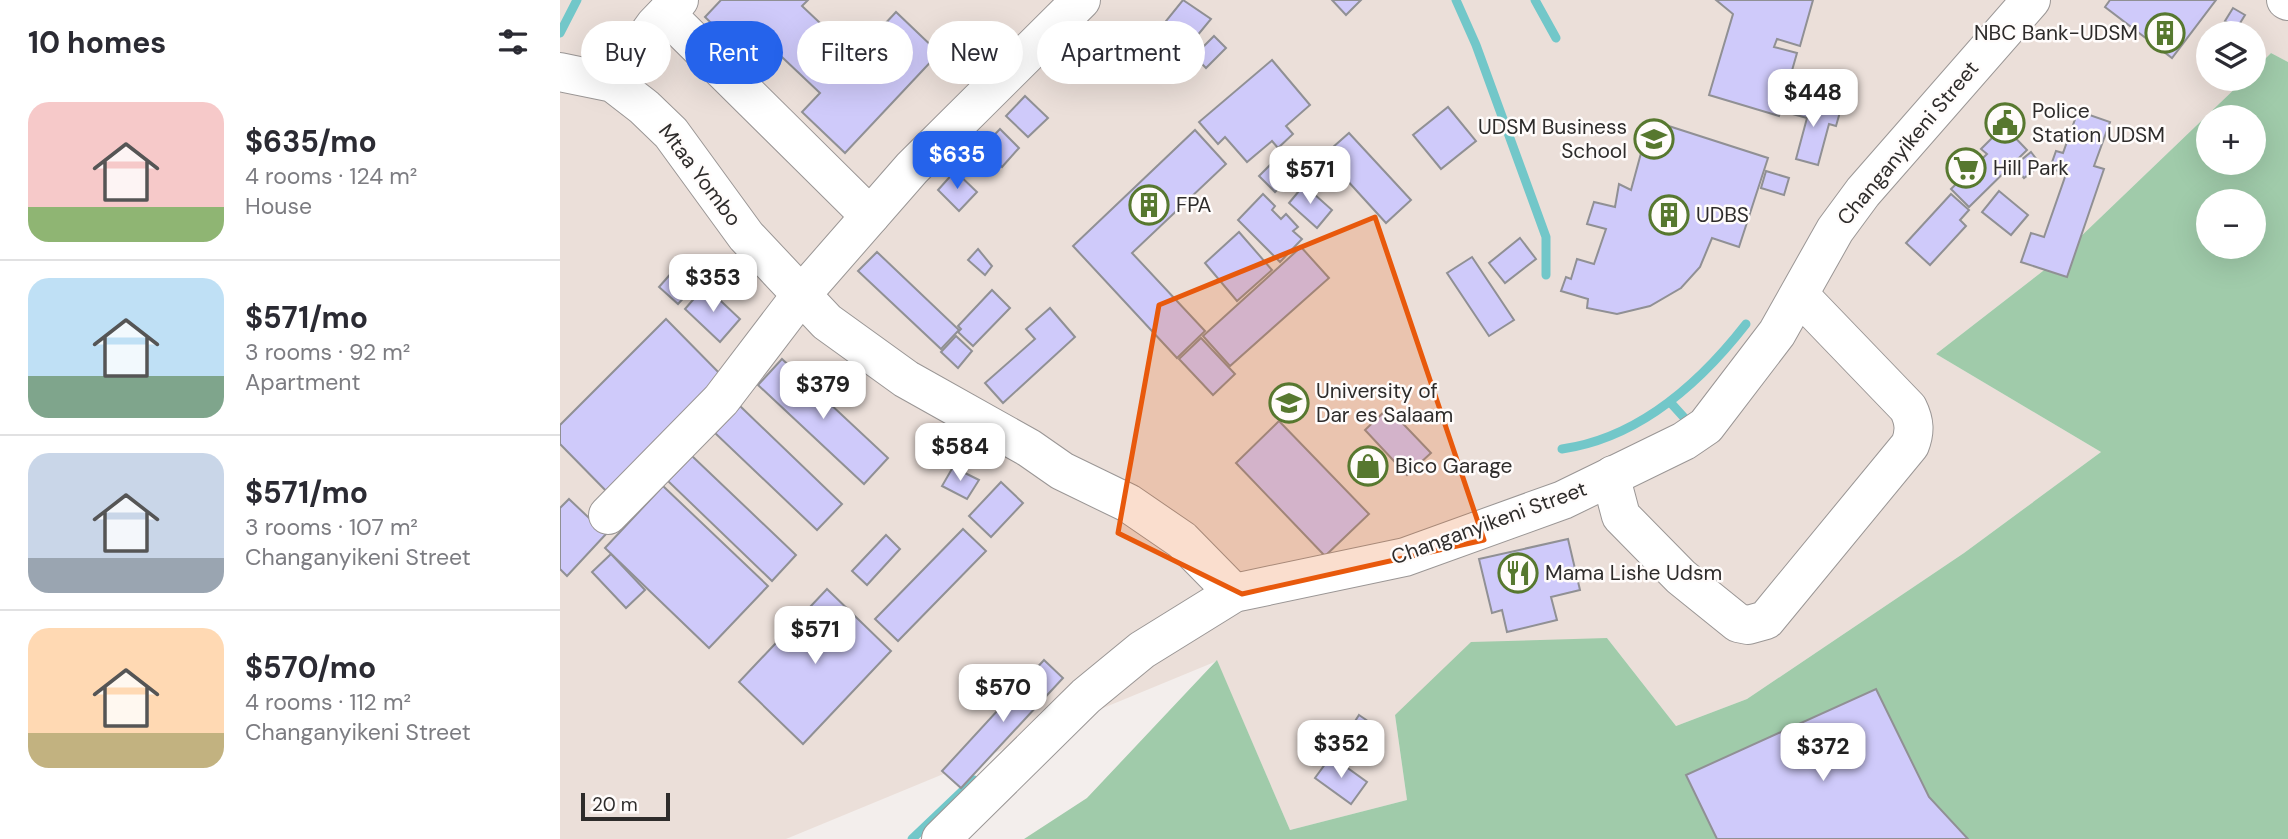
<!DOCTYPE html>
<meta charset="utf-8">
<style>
:root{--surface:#fff;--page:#f2f2f3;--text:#2b2b33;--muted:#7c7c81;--line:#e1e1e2;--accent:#2563eb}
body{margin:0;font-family:"DM Sans",sans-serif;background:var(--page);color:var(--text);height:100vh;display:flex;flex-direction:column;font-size:26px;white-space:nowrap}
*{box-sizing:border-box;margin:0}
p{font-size:23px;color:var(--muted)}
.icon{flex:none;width:38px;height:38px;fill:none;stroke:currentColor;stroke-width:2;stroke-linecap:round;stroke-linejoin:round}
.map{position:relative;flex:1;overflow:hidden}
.sheet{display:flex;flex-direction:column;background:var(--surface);width:560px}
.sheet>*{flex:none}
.hud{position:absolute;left:21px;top:21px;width:665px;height:63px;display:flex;gap:14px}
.tools{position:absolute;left:1636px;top:21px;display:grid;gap:14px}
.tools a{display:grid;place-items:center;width:70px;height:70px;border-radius:50%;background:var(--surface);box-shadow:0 7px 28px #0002;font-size:35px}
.scale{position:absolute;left:21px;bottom:18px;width:89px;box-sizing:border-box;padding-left:7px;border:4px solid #2e2c2b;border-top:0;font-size:19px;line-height:24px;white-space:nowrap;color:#2e2c2b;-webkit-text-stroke:5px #fffcfb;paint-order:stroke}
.price{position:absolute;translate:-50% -60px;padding:0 16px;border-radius:14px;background:#fff;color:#222;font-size:23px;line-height:46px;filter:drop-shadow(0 2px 4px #0008)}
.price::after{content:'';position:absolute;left:50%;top:42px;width:21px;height:16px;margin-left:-10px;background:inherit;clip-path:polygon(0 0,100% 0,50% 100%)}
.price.on{background:var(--accent);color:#fff}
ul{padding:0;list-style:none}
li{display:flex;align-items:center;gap:21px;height:175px;padding:0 28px}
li+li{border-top:2px solid var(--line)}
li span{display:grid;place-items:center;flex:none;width:196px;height:140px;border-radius:21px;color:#555}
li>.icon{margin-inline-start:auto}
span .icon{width:84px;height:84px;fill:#fffc;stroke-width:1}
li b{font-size:30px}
h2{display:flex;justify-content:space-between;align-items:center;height:84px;padding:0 28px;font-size:30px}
.chip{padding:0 24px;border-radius:32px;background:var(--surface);box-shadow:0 7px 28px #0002;font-size:24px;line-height:63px}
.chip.on{background:var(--accent);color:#fff}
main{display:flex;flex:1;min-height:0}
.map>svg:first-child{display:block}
.built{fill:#ebdfd9}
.green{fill:#a0cbaa;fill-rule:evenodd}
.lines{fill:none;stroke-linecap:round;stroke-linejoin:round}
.stream{stroke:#72c7c9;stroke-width:9}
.building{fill:#cfcafa;stroke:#909094;stroke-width:2}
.minor-casing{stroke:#9a9695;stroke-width:40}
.minor{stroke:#fff;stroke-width:38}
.marked{fill:#e8590c;fill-opacity:0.2;stroke:#e8590c;stroke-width:5;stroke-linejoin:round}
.labels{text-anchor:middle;stroke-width:5;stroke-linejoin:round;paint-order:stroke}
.poi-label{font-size:21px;fill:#2e2c2b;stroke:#fffcfb;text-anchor:start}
.street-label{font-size:21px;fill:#2e2c2b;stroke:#fffcfb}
</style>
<main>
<section class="sheet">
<h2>10 homes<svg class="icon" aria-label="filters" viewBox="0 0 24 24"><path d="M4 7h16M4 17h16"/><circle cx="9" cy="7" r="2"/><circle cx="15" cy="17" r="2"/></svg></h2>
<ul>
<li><span style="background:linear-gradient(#f6c9c9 75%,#8fb573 0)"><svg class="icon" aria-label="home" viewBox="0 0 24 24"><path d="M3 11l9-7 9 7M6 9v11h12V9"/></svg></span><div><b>$635/mo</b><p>4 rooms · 124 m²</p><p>House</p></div></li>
<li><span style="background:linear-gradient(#bfe0f5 70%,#7fa58c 0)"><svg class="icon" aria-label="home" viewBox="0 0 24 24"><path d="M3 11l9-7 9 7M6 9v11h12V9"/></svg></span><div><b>$571/mo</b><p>3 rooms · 92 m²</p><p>Apartment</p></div></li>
<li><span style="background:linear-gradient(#c9d6e8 75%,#9aa5b1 0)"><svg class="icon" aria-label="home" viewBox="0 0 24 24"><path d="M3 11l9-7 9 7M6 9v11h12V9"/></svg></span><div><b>$571/mo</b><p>3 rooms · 107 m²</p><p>Changanyikeni Street</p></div></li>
<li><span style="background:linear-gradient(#ffd9b3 75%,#c2b280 0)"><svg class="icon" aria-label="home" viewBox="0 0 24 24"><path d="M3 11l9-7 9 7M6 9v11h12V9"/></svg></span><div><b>$570/mo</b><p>4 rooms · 112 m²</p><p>Changanyikeni Street</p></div></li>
</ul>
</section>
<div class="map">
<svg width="1728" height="839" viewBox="0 0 1728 839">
<rect width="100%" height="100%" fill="#f3eeec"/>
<!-- built -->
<path class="built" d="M0,0H1728V62L1711,53L1694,70V33H1648V79H1685L1492,264L1376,354L1541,452L1404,553L1187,699L1116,726L1047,638L835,715L847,800L730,830L657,661L226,839H0Z"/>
<!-- green -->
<path class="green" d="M1711,53L1728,62V839H464L527,798L657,660L730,830L847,800L835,715L911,642L1047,638L1116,726L1187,699L1404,553L1541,452L1376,354L1492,264L1685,79H1694V70ZM1648,117H1694V163H1648ZM1648,201H1694V247H1648Z"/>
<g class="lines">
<!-- stream -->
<g class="stream">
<path d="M896,0L916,45L986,237V275"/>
<path d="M975,0L996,38"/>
<path d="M0,33L17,0"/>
<path d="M1110,402L1129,423"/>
<path d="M1002,449C1079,438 1140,383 1186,324"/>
<path d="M352,839L414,780"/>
</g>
</g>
<!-- building -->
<g class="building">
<path d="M161,0H248L242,6L295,56L336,12L379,53L285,153L242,112L260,93L205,41L188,59L145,17Z"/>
<path d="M623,0L651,19L632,42L606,21Z"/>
<path d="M772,0H801L786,15Z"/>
<path d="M1156,0H1253L1240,46L1217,39L1214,47L1237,53L1219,116L1149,95L1173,14Z"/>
<path d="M1550,0H1656L1612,58L1545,7Z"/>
<path d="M1673,8L1685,15L1677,28L1665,21Z"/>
<path d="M654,36L666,48L646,68L634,56Z"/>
<path d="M712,60L750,105L726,126L733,134L718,148L712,141L687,162L665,137L658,144L639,122Z"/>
<path d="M465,96L488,118L468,137L446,116Z"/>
<path d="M1233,99L1280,112L1276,126L1269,124L1258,165L1236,159L1247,118L1229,113Z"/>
<path d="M888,107L916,141L881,169L853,135Z"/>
<path d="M1518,111L1550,122L1534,166L1544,169L1507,277L1461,262L1471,233L1484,237L1506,174L1490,168L1496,151L1503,153Z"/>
<path d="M1090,120L1208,158L1179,247L1152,238L1140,267L1121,288L1090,306L1057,314L1027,308L1028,299L1001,291L1006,277L1011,279L1017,259L1034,264L1046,229L1027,224L1034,202L1055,207L1059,184L1071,190Z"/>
<path d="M1444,126L1467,150L1409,207L1391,189L1427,154L1421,149Z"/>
<path d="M440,129L459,148L442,167L422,148Z"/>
<path d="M635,130L666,164L572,253L645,331L617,358L513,246Z"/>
<path d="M789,133L851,200L826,223L764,155Z"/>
<path d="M1471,152L1481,165L1464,178L1454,166Z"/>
<path d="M713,162L729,178L715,192L699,176Z"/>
<path d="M395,171L417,192L399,211L378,190Z"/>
<path d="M1206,171L1229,178L1224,195L1201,188Z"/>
<path d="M744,185L772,210L757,228L729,203Z"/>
<path d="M1439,191L1468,215L1451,235L1422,212Z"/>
<path d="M703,194L715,206L712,210L721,219L726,214L738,227L733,231L742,239L720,262L678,220Z"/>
<path d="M1391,194L1409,210L1400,220L1406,226L1370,265L1346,243Z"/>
<path d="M679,232L712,270L677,301L645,263Z"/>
<path d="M960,238L976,259L945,283L929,263Z"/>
<path d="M741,247L769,278L670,366L643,336Z"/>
<path d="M418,249L432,266L425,275L408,260Z"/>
<path d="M317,252L399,330L381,349L298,271Z"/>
<path d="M912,257L954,320L929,336L887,273Z"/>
<path d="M121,262L140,280L118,304L99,287Z"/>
<path d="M145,286L180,319L160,342L125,309Z"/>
<path d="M432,290L450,308L413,346L398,332L401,329L398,326Z"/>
<path d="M490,308L515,337L443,403L425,383L475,339L466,329Z"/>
<path d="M106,319L171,385L55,500L0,444V425Z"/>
<path d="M396,336L412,351L398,368L381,352Z"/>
<path d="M641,338L675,374L653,395L619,359Z"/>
<path d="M222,359L328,458L304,484L198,385Z"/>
<path d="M180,406L282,504L257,530L155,433Z"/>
<path d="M828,408L871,453L847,475L805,430Z"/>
<path d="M719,421L809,514L765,556L676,463Z"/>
<path d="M132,456L236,555L212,581L108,481Z"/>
<path d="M393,467L419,480L407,499L382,486Z"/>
<path d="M441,482L463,503L431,537L409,516Z"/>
<path d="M103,486L208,586L149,648L45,548Z"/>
<path d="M9,499L46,534L7,576L0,569V508Z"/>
<path d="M403,529L426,551L338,641L315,619Z"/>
<path d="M326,535L340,549L307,585L292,571Z"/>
<path d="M1008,539L1020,590L991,597L997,620L947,632L942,610L932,613L919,559Z"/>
<path d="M51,554L85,590L66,608L32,572Z"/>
<path d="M267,589L331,651L243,744L179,682Z"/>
<path d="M484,660L503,678L401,788L382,771Z"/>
<path d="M1316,689L1369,797L1408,839H1157L1126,775Z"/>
<path d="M799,715L818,728L811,739L792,726Z"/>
<path d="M771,756L807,782L791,804L755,778Z"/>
</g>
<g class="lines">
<!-- minor casing -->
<g class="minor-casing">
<g id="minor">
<path d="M1726,0L1728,1"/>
<path d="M106,14L310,216"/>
<path d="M0,72L53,83L84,107L111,133L186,236L267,322L346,379L469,448L502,471L568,503L622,540L674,593"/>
<path d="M53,83L95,25L119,0"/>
<path d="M1053,475L1052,482L1061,516L1121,577L1178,623L1188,625L1206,620L1350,445C1355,432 1355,422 1348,408L1247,303L1241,292"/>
<path d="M48,515L161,400L241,295L352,168L521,0"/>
<path d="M381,839L526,696L582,650L674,593L845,557L1003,500L1124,441L1146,426L1217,333L1275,230L1303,192L1471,0"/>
</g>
</g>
<!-- minor -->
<use href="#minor" class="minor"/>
</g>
<!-- marked area -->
<path class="marked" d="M815,217L924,540L682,594L558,533L599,305Z"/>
<!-- icons -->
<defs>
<g id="building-ring" transform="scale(2.0125)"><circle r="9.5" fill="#fffcfb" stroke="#57782f" stroke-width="1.5"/><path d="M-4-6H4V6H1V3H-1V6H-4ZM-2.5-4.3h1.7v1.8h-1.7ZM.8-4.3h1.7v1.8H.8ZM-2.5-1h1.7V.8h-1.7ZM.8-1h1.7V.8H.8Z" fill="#57782f"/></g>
<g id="civic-ring" transform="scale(2.0125)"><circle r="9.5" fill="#fffcfb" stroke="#57782f" stroke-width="1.5"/><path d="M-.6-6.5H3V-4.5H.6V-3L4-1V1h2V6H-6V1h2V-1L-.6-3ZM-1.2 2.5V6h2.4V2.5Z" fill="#57782f"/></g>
<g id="university-ring" transform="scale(2.0125)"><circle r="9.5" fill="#fffcfb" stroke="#57782f" stroke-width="1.5"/><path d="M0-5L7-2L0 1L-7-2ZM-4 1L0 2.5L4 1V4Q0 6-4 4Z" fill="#57782f"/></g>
<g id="supermarket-ring" transform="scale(2.0125)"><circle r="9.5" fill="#fffcfb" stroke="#57782f" stroke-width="1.5"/><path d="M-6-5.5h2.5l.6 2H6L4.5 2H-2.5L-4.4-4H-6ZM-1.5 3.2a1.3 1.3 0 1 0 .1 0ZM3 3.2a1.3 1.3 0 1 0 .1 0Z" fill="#57782f"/></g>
<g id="shop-ring" transform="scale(2.0125)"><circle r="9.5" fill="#fffcfb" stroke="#57782f" stroke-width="1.5"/><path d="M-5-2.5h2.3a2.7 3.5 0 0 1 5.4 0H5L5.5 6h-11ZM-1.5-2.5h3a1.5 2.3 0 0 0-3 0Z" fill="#57782f"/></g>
<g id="restaurant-ring" transform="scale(2.0125)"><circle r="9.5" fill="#fffcfb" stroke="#57782f" stroke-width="1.5"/><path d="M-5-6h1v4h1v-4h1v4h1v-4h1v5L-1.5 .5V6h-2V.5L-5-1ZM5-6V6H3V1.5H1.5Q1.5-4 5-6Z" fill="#57782f"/></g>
</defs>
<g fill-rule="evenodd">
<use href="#building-ring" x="1605" y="33"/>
<use href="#civic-ring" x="1445" y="123"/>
<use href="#university-ring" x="1094" y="139"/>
<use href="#supermarket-ring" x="1406" y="168"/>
<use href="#building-ring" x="589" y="205"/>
<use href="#building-ring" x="1109" y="215"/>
<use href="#university-ring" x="729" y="403"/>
<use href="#shop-ring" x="808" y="466"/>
<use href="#restaurant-ring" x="958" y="573"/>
</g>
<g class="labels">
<!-- poi labels -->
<g class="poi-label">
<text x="1578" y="40" text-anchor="end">NBC Bank-UDSM</text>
<text x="1472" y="118">Police<tspan x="1472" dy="24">Station UDSM</tspan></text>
<text x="1067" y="134" text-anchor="end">UDSM Business<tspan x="1067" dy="24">School</tspan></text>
<text x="1433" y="175">Hill Park</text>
<text x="616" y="212">FPA</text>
<text x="1136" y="222">UDBS</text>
<text x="756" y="398">University of<tspan x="756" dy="24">Dar es Salaam</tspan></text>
<text x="835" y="473">Bico Garage</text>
<text x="985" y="580">Mama Lishe Udsm</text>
</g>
<!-- street labels -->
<g class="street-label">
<text transform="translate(1348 143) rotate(-50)" y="7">Changanyikeni Street</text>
<text transform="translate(140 175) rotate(53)" y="7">Mtaa Yombo</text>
<text transform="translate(929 523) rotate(-20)" y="7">Changanyikeni Street</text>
</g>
</g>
</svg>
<div class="tools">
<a><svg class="icon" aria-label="layers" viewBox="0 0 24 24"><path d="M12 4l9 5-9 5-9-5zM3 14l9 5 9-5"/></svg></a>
<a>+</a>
<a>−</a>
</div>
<div class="scale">20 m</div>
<b class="price" style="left:1253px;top:129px">$448</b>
<b class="price on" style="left:397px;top:191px">$635</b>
<b class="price" style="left:750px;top:206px">$571</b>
<b class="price" style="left:153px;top:314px">$353</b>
<b class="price" style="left:263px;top:421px">$379</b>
<b class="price" style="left:400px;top:483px">$584</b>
<b class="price" style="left:255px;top:666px">$571</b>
<b class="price" style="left:443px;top:724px">$570</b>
<b class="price" style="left:781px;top:780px">$352</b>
<b class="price" style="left:1263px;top:783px">$372</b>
<div class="hud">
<a class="chip">Buy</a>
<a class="chip on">Rent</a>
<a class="chip">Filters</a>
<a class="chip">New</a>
<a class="chip">Apartment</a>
</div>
</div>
</main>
